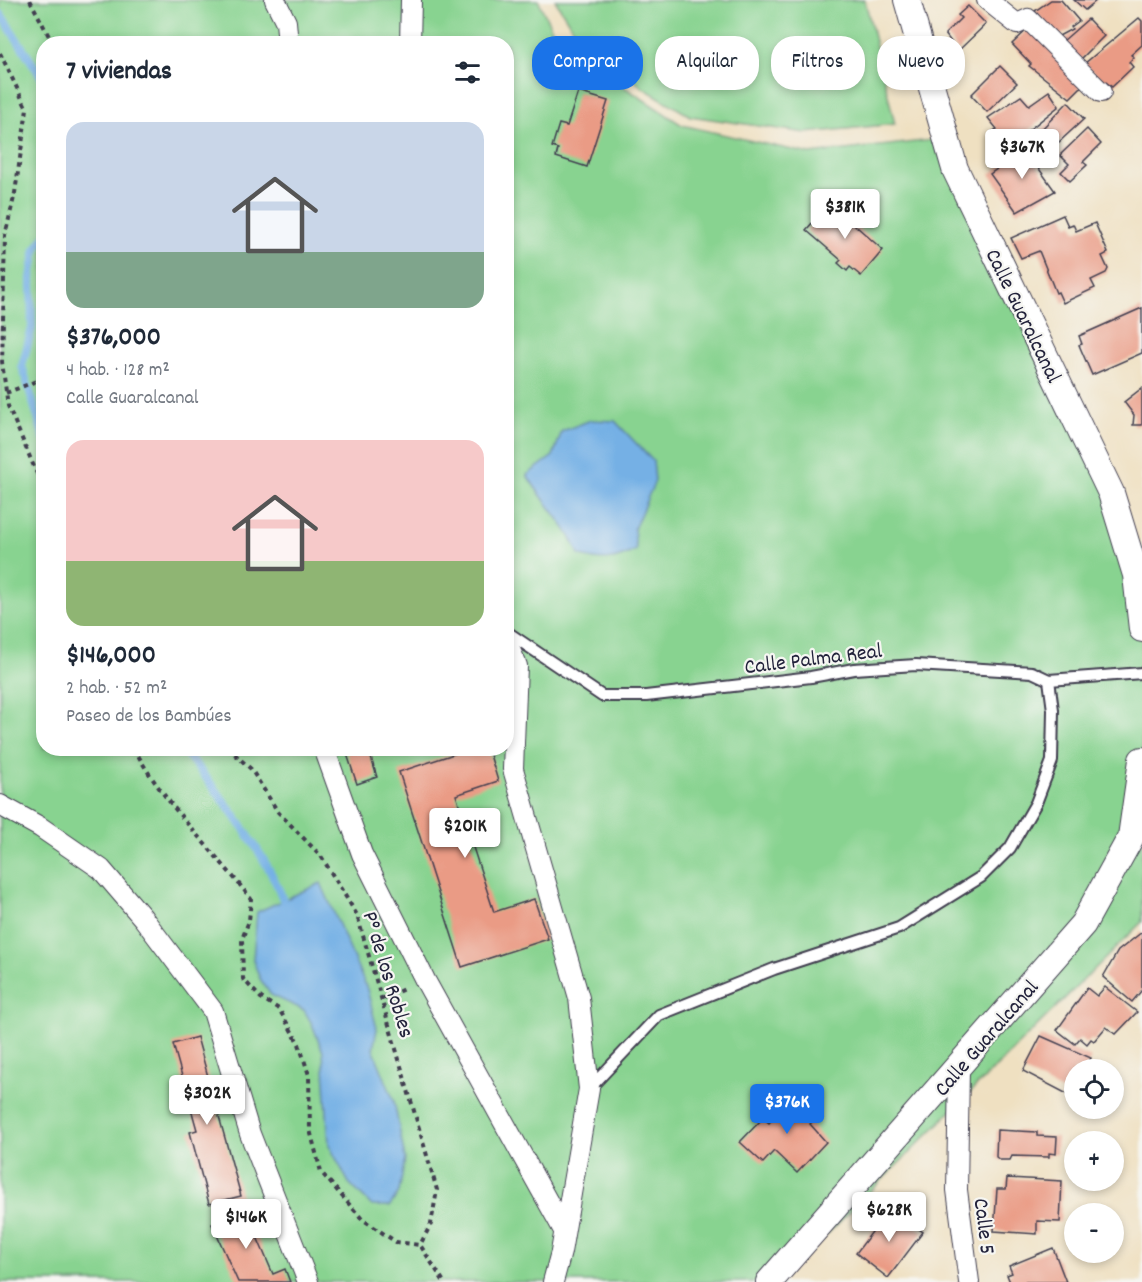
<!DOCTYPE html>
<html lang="es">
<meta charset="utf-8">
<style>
:root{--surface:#fff;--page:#f6f6f7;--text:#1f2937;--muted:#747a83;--accent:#1a73e8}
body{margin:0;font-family:Dekko,sans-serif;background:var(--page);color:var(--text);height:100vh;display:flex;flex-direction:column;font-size:22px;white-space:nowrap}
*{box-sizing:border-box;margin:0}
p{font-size:20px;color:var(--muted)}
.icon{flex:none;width:33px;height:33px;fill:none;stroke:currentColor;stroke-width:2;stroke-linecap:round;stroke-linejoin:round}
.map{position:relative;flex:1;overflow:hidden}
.details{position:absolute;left:36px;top:36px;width:478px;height:720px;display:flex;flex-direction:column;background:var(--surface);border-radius:24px;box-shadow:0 3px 9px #0003}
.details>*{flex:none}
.hud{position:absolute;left:532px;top:36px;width:519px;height:54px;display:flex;gap:12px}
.buttons{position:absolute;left:1064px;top:1059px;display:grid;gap:12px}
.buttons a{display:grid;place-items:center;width:60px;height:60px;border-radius:50%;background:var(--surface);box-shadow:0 3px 9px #0003;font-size:30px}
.price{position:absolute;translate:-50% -51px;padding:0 14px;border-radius:6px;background:#fff;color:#222;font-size:20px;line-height:39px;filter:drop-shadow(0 2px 3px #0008)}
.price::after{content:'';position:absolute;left:50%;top:36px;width:18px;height:14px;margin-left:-9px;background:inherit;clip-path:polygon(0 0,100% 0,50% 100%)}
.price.on{background:var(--accent);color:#fff}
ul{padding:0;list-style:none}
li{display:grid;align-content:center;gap:12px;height:318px;padding:0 30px}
li span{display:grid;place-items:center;height:186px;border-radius:18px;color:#555}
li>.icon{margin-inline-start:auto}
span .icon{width:108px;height:108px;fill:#fffc;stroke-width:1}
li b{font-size:26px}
h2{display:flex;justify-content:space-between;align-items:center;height:72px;padding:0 30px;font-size:26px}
.tag{padding:0 21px;border-radius:24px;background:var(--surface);box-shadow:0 3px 9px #0003;font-size:21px;line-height:54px}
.tag.on{background:var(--accent);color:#fff}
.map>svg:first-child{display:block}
.green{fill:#88d390;stroke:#557a66;stroke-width:1.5;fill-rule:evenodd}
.water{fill:#74b0e5;stroke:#4b6990;stroke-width:1.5}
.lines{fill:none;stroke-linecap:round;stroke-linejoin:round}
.stream{stroke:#74b0e5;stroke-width:8}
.building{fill:#ea9b85}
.service-casing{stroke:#413e4f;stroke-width:14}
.minor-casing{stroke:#413e4f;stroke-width:22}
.tertiary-casing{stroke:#413e4f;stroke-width:28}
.path{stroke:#413e4f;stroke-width:4;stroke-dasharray:4.5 4.5;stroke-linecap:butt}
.service{stroke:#fff;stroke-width:10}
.minor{stroke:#fff;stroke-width:20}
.tertiary{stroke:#fff;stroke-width:26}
.labels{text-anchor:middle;stroke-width:4.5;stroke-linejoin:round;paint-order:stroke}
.street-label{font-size:22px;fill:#22223b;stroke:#f6f6f2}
</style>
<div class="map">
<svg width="1142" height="1282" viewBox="0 0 1142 1282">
<rect width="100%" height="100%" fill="#f6f6f2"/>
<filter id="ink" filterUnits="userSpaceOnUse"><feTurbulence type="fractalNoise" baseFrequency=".0167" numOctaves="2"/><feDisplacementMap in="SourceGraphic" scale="12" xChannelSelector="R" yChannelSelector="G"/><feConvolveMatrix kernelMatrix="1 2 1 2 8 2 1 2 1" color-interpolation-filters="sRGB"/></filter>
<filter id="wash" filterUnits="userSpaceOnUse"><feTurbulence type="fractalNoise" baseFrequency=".008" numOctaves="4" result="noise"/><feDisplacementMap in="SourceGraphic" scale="24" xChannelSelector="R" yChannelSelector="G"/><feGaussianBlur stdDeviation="1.35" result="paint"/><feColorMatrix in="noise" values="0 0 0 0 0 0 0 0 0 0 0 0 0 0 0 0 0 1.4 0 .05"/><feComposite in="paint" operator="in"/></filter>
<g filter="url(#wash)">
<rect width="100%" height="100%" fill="#efe0c1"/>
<!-- green -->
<g class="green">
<path d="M0,0H538L559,44L682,125L810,154L932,140L1142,555V922L779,1282H0ZM44,44H507V748H44Z"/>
<path d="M555,0H865L895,124L806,133L690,116L643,88L571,26Z"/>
</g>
<!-- water -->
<g class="water">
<path d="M591,420L615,421L653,461L655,481L634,529L636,550C615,561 602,563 579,555C569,527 543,502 527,475L553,456L562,431Z"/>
<path d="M321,883L367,989L377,1029L373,1049L394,1101L405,1159L399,1192L390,1206H372L349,1183L329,1145L323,1052L312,1024L304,1010L271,995L260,979L253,960L257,912Z"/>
</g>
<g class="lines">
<!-- stream -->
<g class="stream">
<path d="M0,13L44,81"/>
<path d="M44,237L36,248L31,278L32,328L22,366L44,438"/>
<path d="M181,748C213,784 268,856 283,900"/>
</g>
</g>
<g id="blocks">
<!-- building -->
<g class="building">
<path d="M1051,0H1061L1079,21L1071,27L1072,29L1057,37L1035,11Z"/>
<path d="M1074,0H1097L1085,10Z"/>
<path d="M968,6L986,24L958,51L945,34L961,18L958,15Z"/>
<path d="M1139,18L1142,21V45L1131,55L1134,57L1129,62L1133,67L1112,87L1084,64Z"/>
<path d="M1088,19L1104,36L1078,62L1063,41Z"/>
<path d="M1029,28L1086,82L1070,98L1033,69L1029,66L1031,64L1012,44Z"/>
<path d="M1000,66L1017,83L987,112L971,95Z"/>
<path d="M1049,91L1059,106L1005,149L992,132L997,129L988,118L1021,96L1029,105Z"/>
<path d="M578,92L608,101L587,167L556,157L558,149L552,147L559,124L567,126Z"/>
<path d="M1068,102L1084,119L1059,142L1055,139L1049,144L1038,133Z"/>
<path d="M1087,129L1101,144L1083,162L1087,165L1070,181L1061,172L1069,164L1060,155Z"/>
<path d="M1022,145L1055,191L1017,212L990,174L1008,161L1005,157Z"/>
<path d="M830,203L883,250L861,276L850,267L847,271L838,263L841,260L806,230Z"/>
<path d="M1063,215L1068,226L1073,224L1076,231L1095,223L1108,253L1102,256L1108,269L1106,273L1091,280L1095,288L1063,303L1058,292L1056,293L1039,251L1021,258L1011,238Z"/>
<path d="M1142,308V353L1092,375L1079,345L1082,344L1079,336Z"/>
<path d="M1142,388V425H1133L1134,415L1124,402Z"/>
<path d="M352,748H368L377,777L357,784L346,751Z"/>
<path d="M472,748H488L498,781L456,795L494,912L534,899L548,939L462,967L399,772Z"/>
<path d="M1142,932V990L1132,1002L1103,977L1118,951Z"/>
<path d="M1105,987L1137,1012L1116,1034L1106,1027L1094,1041L1091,1039L1087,1044L1080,1038L1075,1044L1057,1030L1087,988L1097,996Z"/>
<path d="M1041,1036L1091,1058L1085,1070H1074V1090L1071,1096L1023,1071Z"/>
<path d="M197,1037L241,1196L209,1204L190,1132L197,1130L173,1044Z"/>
<path d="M797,1093L820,1113L810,1124L826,1142L797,1173L774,1151L763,1163L740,1142L763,1118L769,1123Z"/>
<path d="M997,1130L1037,1132V1136L1057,1137L1056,1154L1049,1153V1157L1012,1156L1010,1160H1000L996,1157Z"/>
<path d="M1007,1178L1062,1181L1060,1222L1037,1221V1234L994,1231L997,1189H1006Z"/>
<path d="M890,1208L923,1232L888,1278L856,1253Z"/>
<path d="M245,1209L273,1274L285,1269L290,1282H238L212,1224Z"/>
<path d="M1053,1248L1066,1282H1010L1007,1275L1012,1273L1009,1266Z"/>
</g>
</g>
</g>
<g filter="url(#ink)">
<use href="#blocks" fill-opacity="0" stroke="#413e4f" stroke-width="1.5"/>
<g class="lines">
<!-- service casing -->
<g class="service-casing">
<g id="service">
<path d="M507,632L602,696H646L811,677L854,669L916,665L1032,672L1049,680L1142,673"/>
<path d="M589,1089L659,1015L774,969L899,928L981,877L1010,848L1036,803L1052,761L1053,710L1049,680"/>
</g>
</g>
<!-- minor casing -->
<g class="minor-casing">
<g id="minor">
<path d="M275,0L286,22L288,44"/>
<path d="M987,0L1017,24L1028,19L1101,92"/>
<path d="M410,44L411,0"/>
<path d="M507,643L517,666L513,769L579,998L589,1089L561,1252L553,1282"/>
<path d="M324,748L362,854L425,980L564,1231"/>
<path d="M0,805L40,827L101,869L143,918L213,1011L250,1134L308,1282"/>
<path d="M959,1068L957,1190L969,1282"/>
</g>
</g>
<!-- tertiary casing -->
<g class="tertiary-casing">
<g id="tertiary">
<path d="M907,0L955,169L1111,493L1136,575L1142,629"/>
<path d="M769,1282L1083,924L1131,837L1142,760"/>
</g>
</g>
<!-- path -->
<g class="path">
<path d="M30,0L53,44"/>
<path d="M0,53L27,109L15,193L5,236L2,362L8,406L44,490"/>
<path d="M6,393L44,378"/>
<path d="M134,748C164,805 212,848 251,899L249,921L242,939L243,979L261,998L279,1009L299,1044L309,1075L310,1130L321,1172L362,1219L396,1242L420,1245L444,1282"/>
<path d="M228,748L251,769L278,812L321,856L357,915L437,1190L431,1224L420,1245"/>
<path d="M382,999L406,988"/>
</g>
<!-- service -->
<use href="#service" class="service"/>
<!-- minor -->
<use href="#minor" class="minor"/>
<!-- tertiary -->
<use href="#tertiary" class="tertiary"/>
</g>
</g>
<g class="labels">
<!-- street labels -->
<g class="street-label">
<text transform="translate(1025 315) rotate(64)" y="8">Calle Guaralcanal</text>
<text transform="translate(813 657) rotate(-7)" y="8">Calle Palma Real</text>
<text transform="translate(390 974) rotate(73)" y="8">P° de los Robles</text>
<text transform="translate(985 1037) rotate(-49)" y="8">Calle Guaralcanal</text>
<text transform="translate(986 1226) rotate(83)" y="8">Calle 5</text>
</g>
</g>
</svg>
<div class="buttons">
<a><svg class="icon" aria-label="locate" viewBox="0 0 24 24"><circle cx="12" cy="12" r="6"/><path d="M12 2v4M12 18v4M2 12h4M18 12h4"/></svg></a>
<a>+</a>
<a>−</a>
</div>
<b class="price" style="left:1022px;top:180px">$367K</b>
<b class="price" style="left:845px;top:240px">$381K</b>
<b class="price" style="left:465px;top:859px">$201K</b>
<b class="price" style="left:207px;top:1126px">$302K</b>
<b class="price on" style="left:787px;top:1135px">$376K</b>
<b class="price" style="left:889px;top:1243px">$628K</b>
<b class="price" style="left:246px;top:1250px">$146K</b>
<div class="hud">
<a class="tag on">Comprar</a>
<a class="tag">Alquilar</a>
<a class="tag">Filtros</a>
<a class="tag">Nuevo</a>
</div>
<section class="details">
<h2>7 viviendas<svg class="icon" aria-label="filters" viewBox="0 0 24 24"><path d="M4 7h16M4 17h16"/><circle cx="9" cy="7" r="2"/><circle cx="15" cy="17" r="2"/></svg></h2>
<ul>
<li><span style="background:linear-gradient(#c9d6e8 70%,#7fa58c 0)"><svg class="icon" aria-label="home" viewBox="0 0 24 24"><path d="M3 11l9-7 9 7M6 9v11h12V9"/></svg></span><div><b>$376,000</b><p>4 hab. · 128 m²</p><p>Calle Guaralcanal</p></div></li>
<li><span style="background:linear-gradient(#f6c9c9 65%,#8fb573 0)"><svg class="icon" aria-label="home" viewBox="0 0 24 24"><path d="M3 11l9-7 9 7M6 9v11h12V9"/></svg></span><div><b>$146,000</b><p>2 hab. · 52 m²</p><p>Paseo de los Bambúes</p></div></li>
</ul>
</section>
</div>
